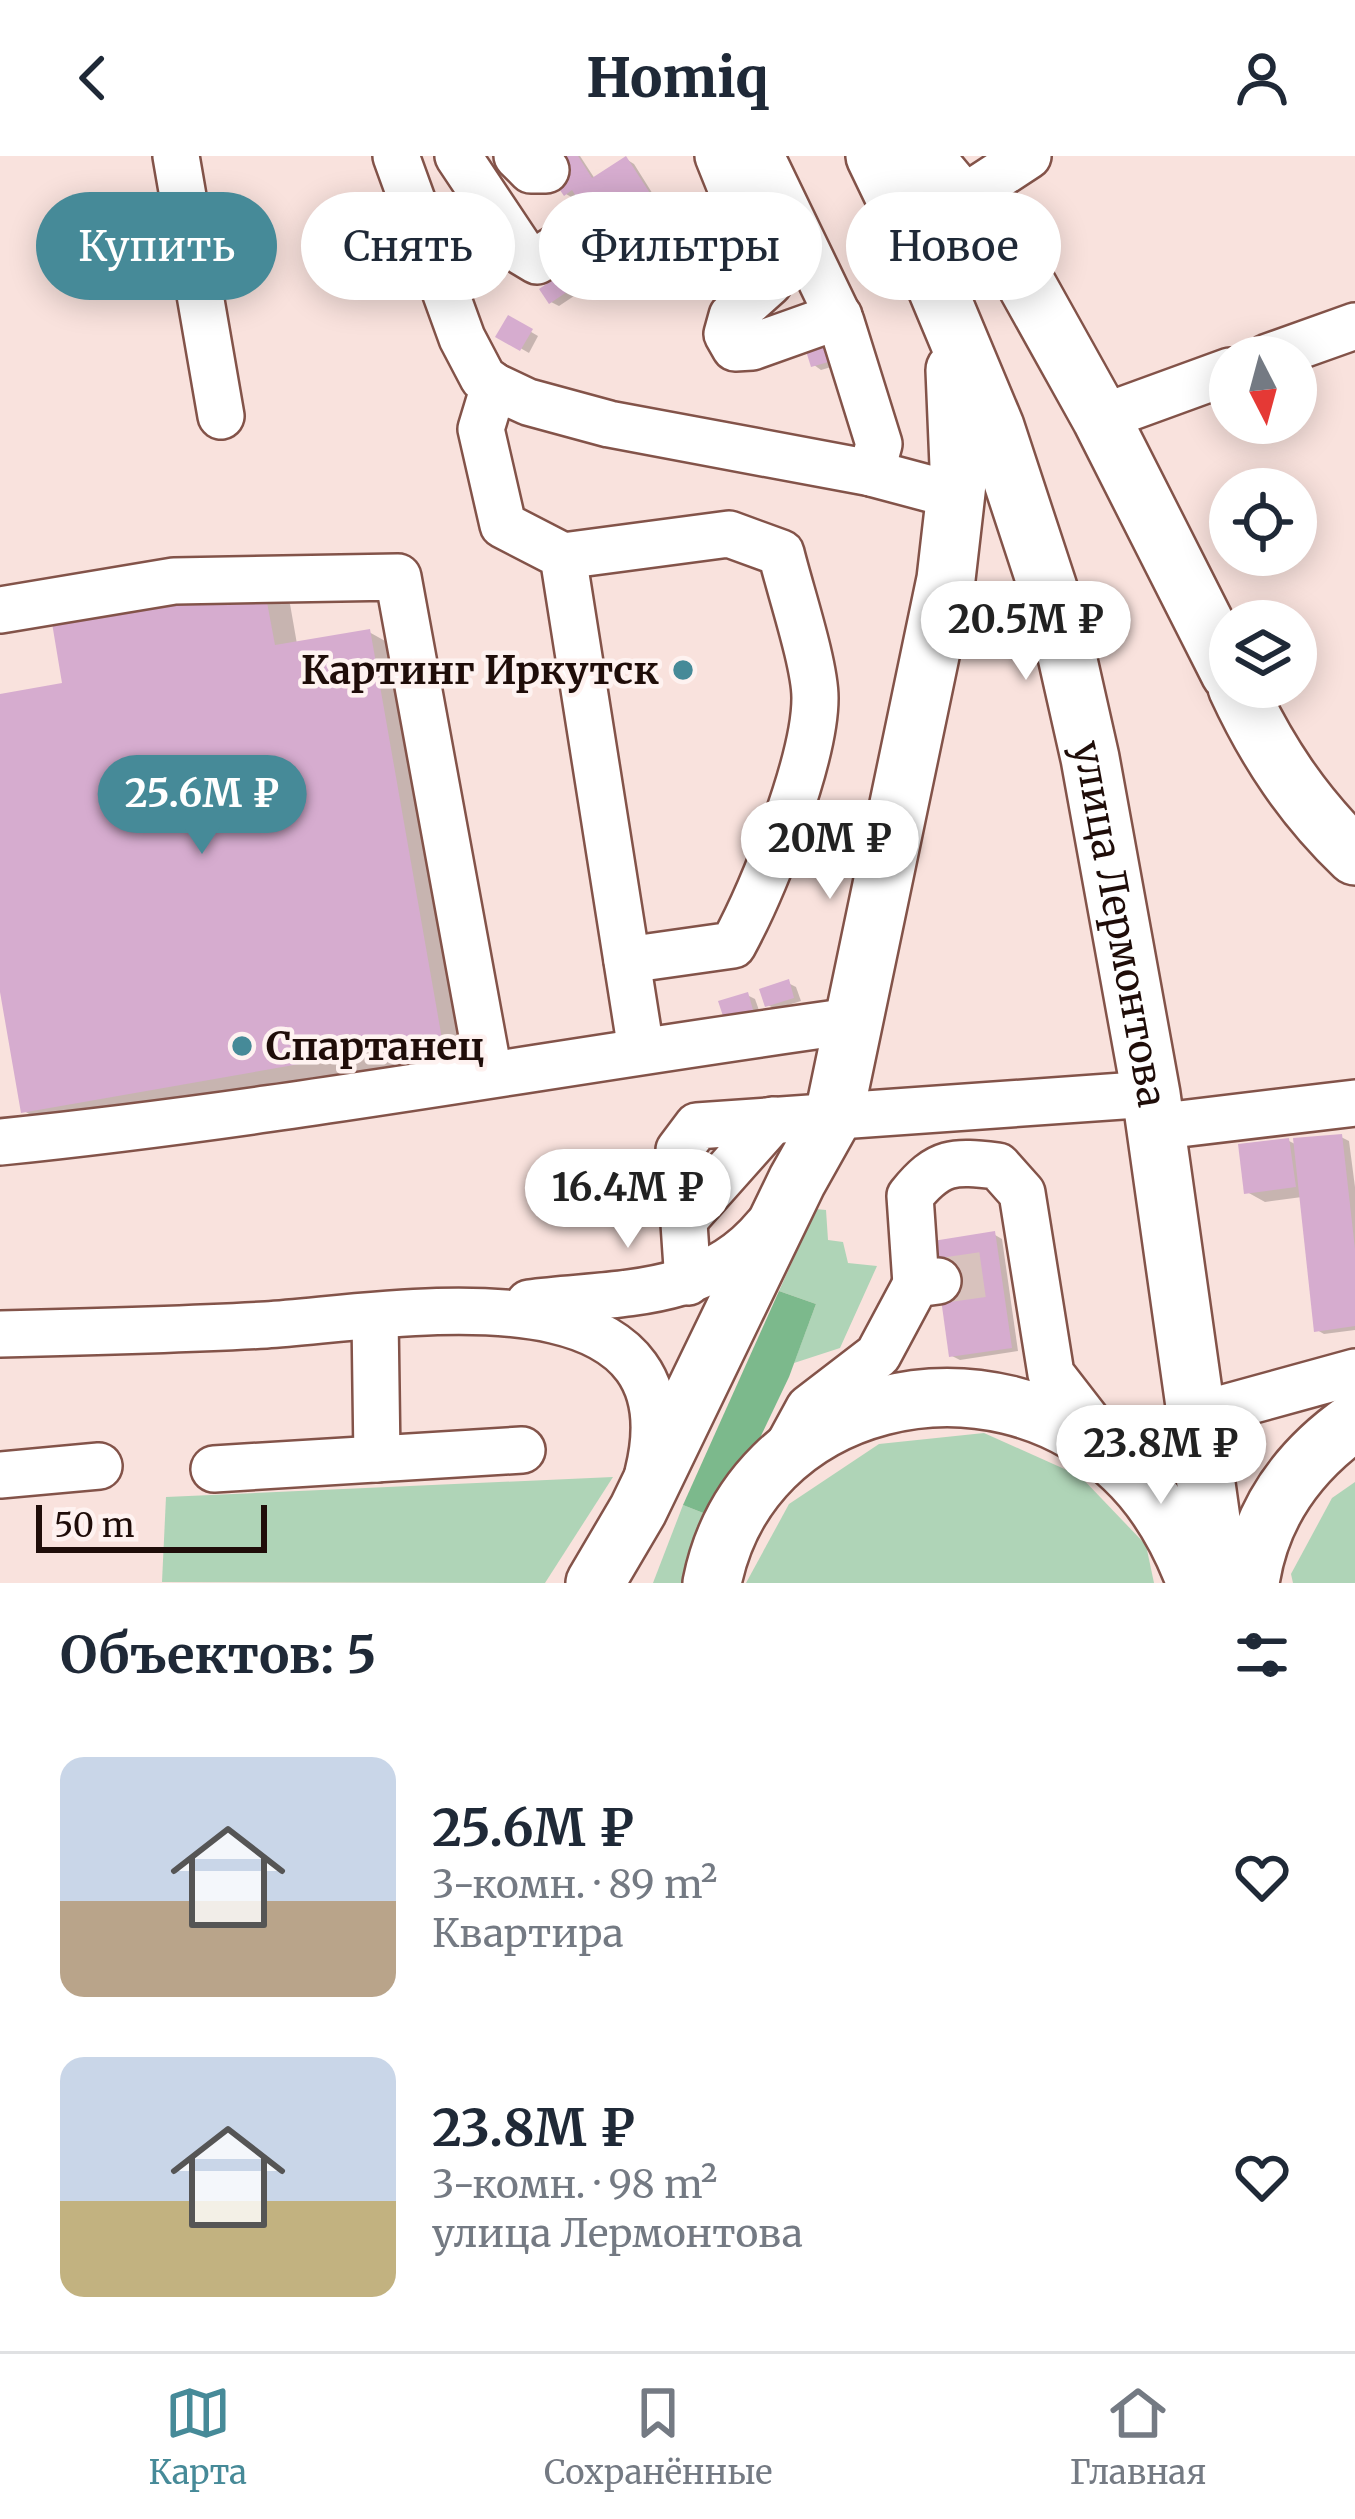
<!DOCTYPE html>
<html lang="ru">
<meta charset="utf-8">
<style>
:root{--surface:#fff;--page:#f6f6f7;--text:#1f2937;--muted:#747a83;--line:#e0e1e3;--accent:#468a98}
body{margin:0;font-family:Merriweather,serif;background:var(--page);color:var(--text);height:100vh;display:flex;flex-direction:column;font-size:45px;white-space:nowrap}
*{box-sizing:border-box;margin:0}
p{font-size:39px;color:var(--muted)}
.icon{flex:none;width:66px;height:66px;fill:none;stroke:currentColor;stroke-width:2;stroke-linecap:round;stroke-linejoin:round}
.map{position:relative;height:1427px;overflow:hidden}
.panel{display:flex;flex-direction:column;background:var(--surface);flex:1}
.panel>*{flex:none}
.hud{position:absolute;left:36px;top:36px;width:1284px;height:108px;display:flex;gap:24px}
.needle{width:78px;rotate:174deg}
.controls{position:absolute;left:1209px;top:180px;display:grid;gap:24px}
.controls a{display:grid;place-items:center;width:108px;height:108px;border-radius:50%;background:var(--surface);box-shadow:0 6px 30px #0003;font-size:60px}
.scale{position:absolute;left:36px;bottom:30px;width:231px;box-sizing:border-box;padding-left:12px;border:6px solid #1f0d09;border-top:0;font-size:33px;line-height:42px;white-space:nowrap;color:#1f0d09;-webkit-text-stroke:9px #fef2f0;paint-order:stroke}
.price{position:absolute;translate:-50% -102px;padding:0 27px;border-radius:42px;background:#fff;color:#222;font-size:39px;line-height:78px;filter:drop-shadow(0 3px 6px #0008)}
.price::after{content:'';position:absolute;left:50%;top:72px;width:36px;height:27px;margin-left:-18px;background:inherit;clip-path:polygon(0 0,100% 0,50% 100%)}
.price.active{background:var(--accent);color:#fff}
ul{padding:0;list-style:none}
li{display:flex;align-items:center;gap:36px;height:300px;padding:0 60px}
li span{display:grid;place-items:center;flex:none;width:336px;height:240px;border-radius:24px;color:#555}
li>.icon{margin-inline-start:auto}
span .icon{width:144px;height:144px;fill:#fffc;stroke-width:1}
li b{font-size:51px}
h2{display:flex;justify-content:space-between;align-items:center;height:144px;padding:0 60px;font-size:51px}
.chip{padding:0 42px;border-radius:54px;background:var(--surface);box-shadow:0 6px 30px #0003;font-size:42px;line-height:108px}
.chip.active{background:var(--accent);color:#fff}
header{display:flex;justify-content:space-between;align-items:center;height:156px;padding:0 60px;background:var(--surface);font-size:54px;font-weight:800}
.tab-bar{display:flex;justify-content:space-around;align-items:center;height:168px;border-top:3px solid var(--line);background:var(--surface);font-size:33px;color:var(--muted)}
.tab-bar a{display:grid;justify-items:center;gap:6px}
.tab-bar .active{color:var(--accent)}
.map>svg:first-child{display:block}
.green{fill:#afd4b7}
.forest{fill:#7cb98c}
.shadow{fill:#0003}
.building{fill:#d6accf}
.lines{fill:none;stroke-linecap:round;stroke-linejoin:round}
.minor-tunnel{stroke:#d8c2bd;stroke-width:45;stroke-dasharray:45 22;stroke-linecap:butt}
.minor-casing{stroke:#835349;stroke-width:50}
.major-casing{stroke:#835349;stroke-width:62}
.minor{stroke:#fff;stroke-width:45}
.major{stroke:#fff;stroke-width:57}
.poi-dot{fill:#468a98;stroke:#fef2f0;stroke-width:4.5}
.labels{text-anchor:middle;stroke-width:9;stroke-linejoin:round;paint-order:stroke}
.poi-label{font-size:39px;font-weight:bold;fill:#1f0d09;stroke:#fef2f0;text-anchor:end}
.street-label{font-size:39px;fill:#1f0d09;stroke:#fef2f0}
</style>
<header><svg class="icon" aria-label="back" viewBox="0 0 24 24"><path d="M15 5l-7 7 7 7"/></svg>Homiq<svg class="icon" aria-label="person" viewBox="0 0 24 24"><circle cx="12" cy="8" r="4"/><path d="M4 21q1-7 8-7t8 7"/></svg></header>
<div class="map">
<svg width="1355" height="1427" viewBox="0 0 1355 1427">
<rect width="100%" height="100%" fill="#f9e2dd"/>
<!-- green -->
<g class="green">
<path d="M816,1053L826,1054L828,1084L843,1086L848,1107L877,1110L840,1192L794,1207L816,1148L779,1135Z"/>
<path d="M984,1277L1080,1320L1146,1389L1154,1427H746L789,1348L879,1288Z"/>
<path d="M613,1321L545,1427L162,1426L166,1341Z"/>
<path d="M1355,1326V1427H1293L1291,1418L1332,1342Z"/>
<path d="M683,1349L721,1364L700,1427H653Z"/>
</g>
<!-- forest -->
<path class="forest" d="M779,1135L816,1148L789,1221L721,1364L683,1349Z"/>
<!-- shadow -->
<g class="shadow">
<path d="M540,0H580L595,23L626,3L634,8L671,67L621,99L613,94L578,39L573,42L566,38Z"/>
<path d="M579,110L595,126L559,150L551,146Z"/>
<path d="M509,163L538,180L529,197L499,180Z"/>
<path d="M834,196L838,209L821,214L814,209Z"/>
<path d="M264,433L290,448L297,488L369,476L396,491L467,897L50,970L24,955L3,836H0V541L66,529Z"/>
<path d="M788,827L796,831L801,845L775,853L768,849Z"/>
<path d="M747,839L755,843L760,857L727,861Z"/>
<path d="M1341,981L1349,985L1355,1031V1174L1324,1178L1317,1174L1302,1041L1265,1046L1247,1036L1289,985L1297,989Z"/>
<path d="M995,1079L1002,1083L1018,1195L960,1204L952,1200Z"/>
</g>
<!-- building -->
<g class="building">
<path d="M537,0H578L592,22L626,0L666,62L611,97L572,34L564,40Z"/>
<path d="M579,106L589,121L549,148L539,133Z"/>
<path d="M508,159L533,173L520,195L495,181Z"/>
<path d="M827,189L832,205L811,211L806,195Z"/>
<path d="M264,430L275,489L370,473L442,883L21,957L0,836V538L62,527L52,467Z"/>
<path d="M789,823L794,842L765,851L759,833Z"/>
<path d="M748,836L753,854L724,863L718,845Z"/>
<path d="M1342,978L1355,1093V1170L1314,1176L1293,982Z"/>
<path d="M1289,982L1296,1031L1244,1038L1238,988Z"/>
<path d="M995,1075L1012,1192L949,1201L933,1085Z"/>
</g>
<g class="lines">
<!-- minor-tunnel -->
<path class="minor-tunnel" d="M938,1125L1001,1116"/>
<!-- minor casing -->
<g class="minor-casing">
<g id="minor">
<path d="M176,0L221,260"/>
<path d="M396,0L462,182L483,222L494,230L528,246L609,268L871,317L957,340"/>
<path d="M458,0L522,96L537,105L582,75"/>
<path d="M517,0L531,14H546"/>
<path d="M718,0L769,127L732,160L727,178L735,192L752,191L839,160"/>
<path d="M761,0L841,166L879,288L871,317"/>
<path d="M962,43L1028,0"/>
<path d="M1268,201L1355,170"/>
<path d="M494,230L481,273L503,369L563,400L641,894"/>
<path d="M1101,262L1230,215"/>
<path d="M563,400L729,378L781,397C790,434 815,508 815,542C815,604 763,734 733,789L627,804"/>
<path d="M0,454L174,425L398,421L489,917"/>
<path d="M1155,971L1355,947"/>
<path d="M0,986C285,957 567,904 851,865"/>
<path d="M684,1064L773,964"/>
<path d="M688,1126L679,994L697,970L1151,938"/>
<path d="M916,1128L910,1040C939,1004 953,1005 998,1010L1022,1037L1051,1218L1106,1289"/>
<path d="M529,1147C615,1136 706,1144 766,1071"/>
<path d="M375,1160L377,1303"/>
<path d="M0,1178C89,1176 178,1174 266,1169C384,1162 702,1099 648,1317"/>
<path d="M1195,1260L1355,1216"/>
<path d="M785,1296L809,1252L878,1199L916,1128L938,1125"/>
<path d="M214,1313L522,1294"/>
<path d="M0,1319L99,1310"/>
</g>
</g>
<!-- major casing -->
<g class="major-casing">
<g id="major">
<path id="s1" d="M875,0L926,106L995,271L1060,469L1090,602L1151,938L1220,1427"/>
<path d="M923,0L1019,115L1101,262L1230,517"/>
<path d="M1237,531C1267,596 1303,650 1355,700"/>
<path d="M595,1427L638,1354L797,1025L834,959L946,423L959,310L955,214"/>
<path d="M712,1427C750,1237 990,1183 1124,1312C1158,1344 1180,1384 1196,1427"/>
<path d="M1250,1427C1260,1357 1298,1305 1355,1265"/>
</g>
</g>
<!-- minor -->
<use href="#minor" class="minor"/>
<!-- major -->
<use href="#major" class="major"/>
</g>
<!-- markers -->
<g class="poi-dot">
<circle cx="683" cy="514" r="12"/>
<circle cx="242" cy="890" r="12"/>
</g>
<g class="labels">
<!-- poi labels -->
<g class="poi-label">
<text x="659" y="528">Картинг Иркутск</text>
<text x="266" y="904" text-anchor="start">Спартанец</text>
</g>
<!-- street labels -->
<g class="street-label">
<text dy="14" stroke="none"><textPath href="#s1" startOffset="810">улица Лермонтова</textPath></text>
</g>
</g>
</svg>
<div class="controls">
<a><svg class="needle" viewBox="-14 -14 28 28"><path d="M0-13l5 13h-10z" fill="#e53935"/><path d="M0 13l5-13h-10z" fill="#747a83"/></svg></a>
<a><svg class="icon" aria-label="locate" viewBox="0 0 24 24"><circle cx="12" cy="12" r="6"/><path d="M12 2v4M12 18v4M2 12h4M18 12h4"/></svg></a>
<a><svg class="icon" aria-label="layers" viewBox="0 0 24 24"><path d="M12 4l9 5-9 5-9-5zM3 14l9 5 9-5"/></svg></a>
</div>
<div class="scale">50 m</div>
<b class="price" style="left:1026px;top:527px">20.5M ₽</b>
<b class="price active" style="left:202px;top:701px">25.6M ₽</b>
<b class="price" style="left:830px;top:746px">20M ₽</b>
<b class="price" style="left:628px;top:1095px">16.4M ₽</b>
<b class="price" style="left:1161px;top:1351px">23.8M ₽</b>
<div class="hud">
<a class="chip active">Купить</a>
<a class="chip">Снять</a>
<a class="chip">Фильтры</a>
<a class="chip">Новое</a>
</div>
</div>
<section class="panel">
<h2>Объектов: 5<svg class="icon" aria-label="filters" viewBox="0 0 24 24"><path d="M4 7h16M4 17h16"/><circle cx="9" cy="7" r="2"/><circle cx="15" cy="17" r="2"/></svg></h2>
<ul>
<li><span style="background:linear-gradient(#c9d6e8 60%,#b9a48a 0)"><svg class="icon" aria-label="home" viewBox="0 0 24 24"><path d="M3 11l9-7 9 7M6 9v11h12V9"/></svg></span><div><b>25.6M ₽</b><p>3-комн. · 89 m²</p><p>Квартира</p></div><svg class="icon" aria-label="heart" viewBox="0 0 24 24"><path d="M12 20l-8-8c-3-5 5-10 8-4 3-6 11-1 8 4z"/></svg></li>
<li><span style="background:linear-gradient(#c9d6e8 60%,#c2b280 0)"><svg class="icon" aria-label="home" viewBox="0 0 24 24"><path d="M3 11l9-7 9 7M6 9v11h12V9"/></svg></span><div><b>23.8M ₽</b><p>3-комн. · 98 m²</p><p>улица Лермонтова</p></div><svg class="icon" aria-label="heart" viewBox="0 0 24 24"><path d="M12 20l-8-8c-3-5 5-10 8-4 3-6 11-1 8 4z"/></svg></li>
</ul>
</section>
<nav class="tab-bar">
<a class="active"><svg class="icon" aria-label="map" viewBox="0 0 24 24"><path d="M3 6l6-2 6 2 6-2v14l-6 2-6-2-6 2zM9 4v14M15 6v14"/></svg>Карта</a>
<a><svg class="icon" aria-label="saved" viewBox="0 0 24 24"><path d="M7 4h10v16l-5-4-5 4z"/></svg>Сохранённые</a>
<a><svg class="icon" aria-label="home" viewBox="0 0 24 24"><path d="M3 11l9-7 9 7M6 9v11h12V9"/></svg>Главная</a>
</nav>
